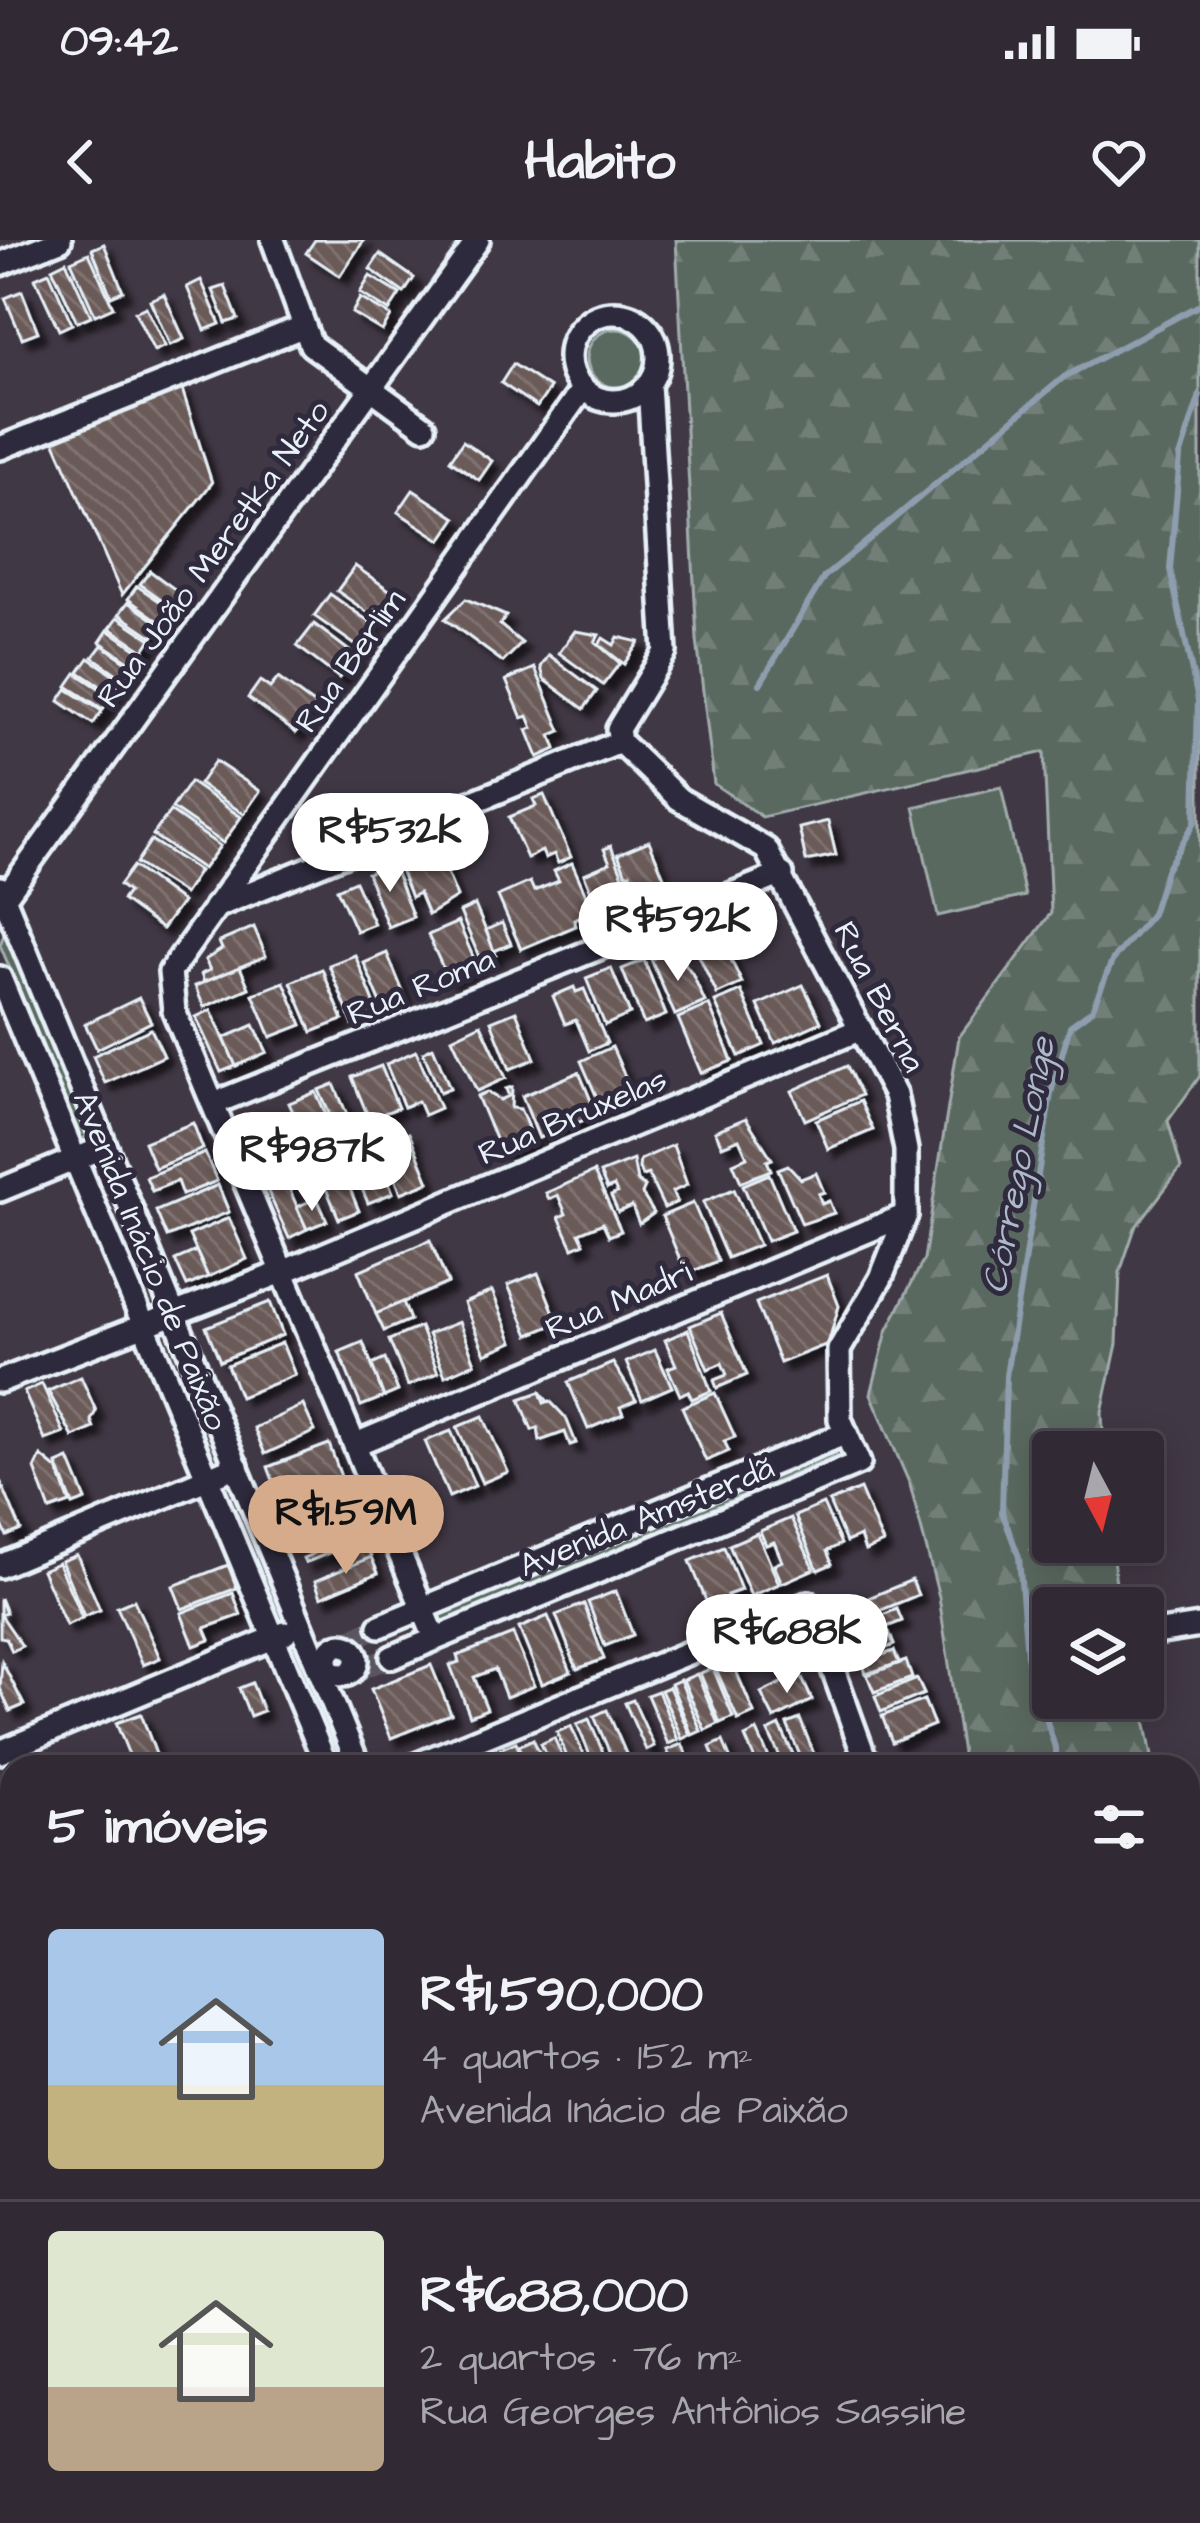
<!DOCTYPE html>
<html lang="pt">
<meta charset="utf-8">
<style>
:root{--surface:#312a34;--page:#39323c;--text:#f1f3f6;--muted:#a8a7ac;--line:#4c464f;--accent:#d6ab8b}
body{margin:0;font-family:"Architects Daughter",sans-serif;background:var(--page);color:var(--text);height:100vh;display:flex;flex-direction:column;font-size:45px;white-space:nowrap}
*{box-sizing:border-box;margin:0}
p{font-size:39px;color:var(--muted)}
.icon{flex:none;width:66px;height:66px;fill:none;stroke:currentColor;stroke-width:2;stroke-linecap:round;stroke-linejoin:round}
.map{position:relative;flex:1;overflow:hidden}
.sheet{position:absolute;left:0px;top:1515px;width:1200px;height:768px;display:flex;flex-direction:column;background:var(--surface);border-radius:36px 36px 0 0;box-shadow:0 6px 30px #0003,0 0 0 3px var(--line)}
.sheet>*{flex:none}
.needle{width:78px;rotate:173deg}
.tools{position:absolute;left:1032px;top:1191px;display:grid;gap:24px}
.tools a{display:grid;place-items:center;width:132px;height:132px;border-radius:12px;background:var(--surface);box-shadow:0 6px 30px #0003,0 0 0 3px var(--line);font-size:60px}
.price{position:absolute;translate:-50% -102px;padding:0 27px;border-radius:42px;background:#fff;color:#222;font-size:39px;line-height:78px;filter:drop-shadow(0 3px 6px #0008)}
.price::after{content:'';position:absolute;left:50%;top:72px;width:36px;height:27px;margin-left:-18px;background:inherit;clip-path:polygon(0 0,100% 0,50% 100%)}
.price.active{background:var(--accent);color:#111}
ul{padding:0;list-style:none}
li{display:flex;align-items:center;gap:36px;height:300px;padding:0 48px}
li+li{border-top:3px solid var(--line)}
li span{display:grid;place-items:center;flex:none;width:336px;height:240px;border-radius:12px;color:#555}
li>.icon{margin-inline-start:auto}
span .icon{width:144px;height:144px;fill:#fffc;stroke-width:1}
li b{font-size:51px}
h2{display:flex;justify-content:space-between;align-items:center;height:144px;padding:0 48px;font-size:51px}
.status{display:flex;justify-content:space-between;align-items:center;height:84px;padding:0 60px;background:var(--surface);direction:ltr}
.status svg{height:33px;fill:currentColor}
header{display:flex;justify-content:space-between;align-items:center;height:156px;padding:0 48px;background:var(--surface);font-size:54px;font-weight:700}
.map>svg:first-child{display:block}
.grass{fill:#5a6960;stroke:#a1adac;stroke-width:3}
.forest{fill:url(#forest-firs);stroke:#a1adac;stroke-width:3}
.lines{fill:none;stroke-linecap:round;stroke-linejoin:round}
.stream{stroke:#8f9eaf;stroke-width:6}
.building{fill:url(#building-back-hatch);stroke:#e8f1f8;stroke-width:3;filter:url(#shadow)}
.minor-tunnel{stroke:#5a5460;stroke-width:21;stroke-dasharray:21 10;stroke-linecap:butt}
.minor-casing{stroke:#e8f1f8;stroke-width:30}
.major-casing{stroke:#e8f1f8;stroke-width:33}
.minor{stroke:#2f2a3d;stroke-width:21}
.major{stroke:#776864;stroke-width:24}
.labels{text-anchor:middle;stroke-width:10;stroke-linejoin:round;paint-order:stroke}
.street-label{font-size:33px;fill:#e8f1f8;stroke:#2f2a3d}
.water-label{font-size:36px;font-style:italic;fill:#adb9c8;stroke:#2f2a3d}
</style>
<div class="status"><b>09:42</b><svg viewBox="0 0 49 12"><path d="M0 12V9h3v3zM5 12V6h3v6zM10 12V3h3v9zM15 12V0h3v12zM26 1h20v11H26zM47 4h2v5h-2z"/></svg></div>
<header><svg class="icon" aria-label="back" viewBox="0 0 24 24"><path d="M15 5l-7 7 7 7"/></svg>Habito<svg class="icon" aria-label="heart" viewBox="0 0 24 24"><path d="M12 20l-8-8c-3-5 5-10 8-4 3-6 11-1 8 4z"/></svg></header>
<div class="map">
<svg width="1200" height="2283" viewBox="0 0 1200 2283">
<defs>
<pattern id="forest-firs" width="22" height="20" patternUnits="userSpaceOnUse" patternTransform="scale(3)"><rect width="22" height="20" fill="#5a6960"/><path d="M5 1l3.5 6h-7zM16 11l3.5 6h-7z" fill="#727f78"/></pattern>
<pattern id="building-back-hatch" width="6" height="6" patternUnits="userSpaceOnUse" patternTransform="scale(3)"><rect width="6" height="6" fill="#6a5a58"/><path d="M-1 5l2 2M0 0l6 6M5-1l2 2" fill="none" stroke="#7f7271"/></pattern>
<filter id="shadow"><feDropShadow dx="8" dy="8" stdDeviation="3" flood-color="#0009"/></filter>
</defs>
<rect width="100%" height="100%" fill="#413845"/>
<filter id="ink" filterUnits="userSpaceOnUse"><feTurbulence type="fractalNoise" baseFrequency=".00833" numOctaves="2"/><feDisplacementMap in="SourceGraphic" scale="24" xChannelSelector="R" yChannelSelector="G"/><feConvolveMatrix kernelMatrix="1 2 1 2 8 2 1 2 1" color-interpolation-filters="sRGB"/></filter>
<g filter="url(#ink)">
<!-- grass -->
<g class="grass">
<circle cx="616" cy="118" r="29"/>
<path d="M1001,547L1025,656L938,676L914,567Z"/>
<path d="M5,691L91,895L82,899L0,705Z"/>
<path d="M834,1208L837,1216L441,1382L437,1374Z"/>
</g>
<!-- forest -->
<g class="forest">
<path d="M676,0H1200V836L1168,881L1181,928L1135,988L1120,1032L1117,1104L1102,1172L1104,1212H1053V1302H1111L1119,1368H1053V1458H1141L1154,1527H964L939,1357L910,1245L871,1154L887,1091L924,1019L959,797L1051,673L1044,512L762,577L714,544L697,400Z"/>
<path d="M628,2271H774L768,2283H623Z"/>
</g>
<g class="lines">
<!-- stream -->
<g class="stream">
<path d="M760,444L824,337L1064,137L1200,65"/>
<path d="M1055,1527L1056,1511L1027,1416L1019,1317L1002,1272L1006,1136L1051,853L1070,786L1092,770L1113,719L1152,674L1166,630L1195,582L1198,460L1170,329L1180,217L1200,155"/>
<path d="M717,2283L718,2271"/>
</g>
</g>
<!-- building -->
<g class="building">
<path d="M315,0H364L340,36L306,13Z"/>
<path d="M104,4L123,51L111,56L92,9Z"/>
<path d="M89,13L113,67L95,75L71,21Z"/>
<path d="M380,14L414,38L404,53L370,29Z"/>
<path d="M66,21L91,76L77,82L52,28Z"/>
<path d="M49,32L72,84L59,90L35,38Z"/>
<path d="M370,36L400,54L389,71L360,53Z"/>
<path d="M201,40L220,84L205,90L187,47Z"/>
<path d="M225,46L238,79L226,83L213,50Z"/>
<path d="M22,51L38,92L22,98L5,58Z"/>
<path d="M164,54L184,99L170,105L150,60Z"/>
<path d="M360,58L391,76L382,91L352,73Z"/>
<path d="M146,67L165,106L154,111L135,72Z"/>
<path d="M513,124L550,148L537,167L501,143Z"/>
<path d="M181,146L212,243L122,355L53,198Z"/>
<path d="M463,201L492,221L479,240L450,220Z"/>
<path d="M413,250L456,278L441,300L398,272Z"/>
<path d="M355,326L398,356L380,381L337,351Z"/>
<path d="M150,331L184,356L175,369L140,344Z"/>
<path d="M137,346L173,370L163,384L128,359Z"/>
<path d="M330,354L374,385L358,407L314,376Z"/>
<path d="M466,359L506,376L500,385L522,403L503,422L445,379Z"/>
<path d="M128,362L161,385L153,397L119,374Z"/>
<path d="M118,377L151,399L144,410L110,388Z"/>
<path d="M314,384L356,416L339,438L297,406Z"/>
<path d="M108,390L143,413L135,425L100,402Z"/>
<path d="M575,391L599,395L595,402L620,423L603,445L559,413Z"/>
<path d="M618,397L639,402L624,424L599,405L603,398L614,405Z"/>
<path d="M102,405L133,426L124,439L93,417Z"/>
<path d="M549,415L597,451L584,469L544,439L541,427Z"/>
<path d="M89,418L122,440L113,454L79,432Z"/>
<path d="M535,428L561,491L551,495L556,509L538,517L527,490L533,488L528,476L522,478L506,440Z"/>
<path d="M76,433L111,456L103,469L67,446Z"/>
<path d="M278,438L316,466L296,493L248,458L260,441L270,448Z"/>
<path d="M67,449L102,471L93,484L59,461Z"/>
<path d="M215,521L260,551L244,574L199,544Z"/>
<path d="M190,542L241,577L223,603L172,568Z"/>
<path d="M544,555L571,617L558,623L554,614L545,618L542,611L527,618L509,577L536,566L533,559Z"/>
<path d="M170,571L220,606L203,629L153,595Z"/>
<path d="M828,581L836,615L806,621L799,588Z"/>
<path d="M151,600L199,631L184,654L136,623Z"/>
<path d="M649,601L669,649L637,663L630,633L626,634L618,614Z"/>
<path d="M436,606L457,657L428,675L419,653L411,657L397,622Z"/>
<path d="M611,606L634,664L601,677L584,634L610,623L604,609Z"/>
<path d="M392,623L413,677L388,687L367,633Z"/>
<path d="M572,623L593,671L574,679L576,686L521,709L498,656L530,642L534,651L559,641L554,631Z"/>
<path d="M133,626L182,662L162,689L122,660L128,652L119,645Z"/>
<path d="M355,641L374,684L356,691L337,649Z"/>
<path d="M475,665L496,715L481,721L460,672Z"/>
<path d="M458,682L477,726L448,739L428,695Z"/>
<path d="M502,683L511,704L494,711L486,690Z"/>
<path d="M254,687L266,716L204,742L201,734L210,730L205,720L222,709L219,702Z"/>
<path d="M716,688L742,743L717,754L691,699Z"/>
<path d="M668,712L674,725L683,721L692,733L705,762L675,775L651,719Z"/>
<path d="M387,713L405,757L382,766L364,723Z"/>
<path d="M355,715L379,775L353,785L329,725Z"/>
<path d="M644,720L666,775L644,784L622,729Z"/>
<path d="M240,727L249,748L204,767L195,746Z"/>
<path d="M611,728L630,774L605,785L586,738Z"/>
<path d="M322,729L343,780L312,792L291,742Z"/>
<path d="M284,742L302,785L271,797L253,754Z"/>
<path d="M803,745L821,782L775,803L758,765Z"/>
<path d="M574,747L576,752L584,749L607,803L589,811L576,780L565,784L553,756Z"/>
<path d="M741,751L764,805L739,816L715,762Z"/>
<path d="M139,758L151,782L97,809L85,784Z"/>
<path d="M709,765L732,821L701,833L678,778Z"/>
<path d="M211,770L236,826L221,832L196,777Z"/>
<path d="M516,771L535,819L510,829L491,781Z"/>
<path d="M481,784L506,838L477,851L452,798Z"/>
<path d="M254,785L267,812L236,826L224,798Z"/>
<path d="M151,789L164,816L105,843L93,816Z"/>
<path d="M433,807L450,848L440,852L423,812Z"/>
<path d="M612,807L634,857L603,871L581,821Z"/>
<path d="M416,811L440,868L424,875L418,861L404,867L386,824Z"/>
<path d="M381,826L398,868L369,879L352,837Z"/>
<path d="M847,826L861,855L805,880L792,851Z"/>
<path d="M579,832L597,875L539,898L522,856Z"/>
<path d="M334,844L357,898L343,905L319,850Z"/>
<path d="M512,847L511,868L520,869L534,902L502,915L477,856L487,852L500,860L509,856L506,849Z"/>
<path d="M316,852L338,902L337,912L329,915L325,905L310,911L289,863Z"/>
<path d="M860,861L873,890L828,909L816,880Z"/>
<path d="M261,877L285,931L266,939L242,885Z"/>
<path d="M746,878L772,919L767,921L771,930L741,942L733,923L747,917L739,899L722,906L715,891Z"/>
<path d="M193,883L203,909L155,928L144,902Z"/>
<path d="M409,893L429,942L401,953L381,904Z"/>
<path d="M293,899L304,923L285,931L274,908Z"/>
<path d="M673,905L687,945L672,952L677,962L664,968L648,934L642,936L639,928L640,920Z"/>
<path d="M376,910L393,953L368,963L350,920Z"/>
<path d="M205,913L217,941L182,955L177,941L152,951L146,937Z"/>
<path d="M337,917L359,971L339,979L316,925Z"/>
<path d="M633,920L637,941L645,947L642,954L654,973L639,984L632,966L618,972L611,956L617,953L614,946L607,949L600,933Z"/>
<path d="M788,925L801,939L816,933L824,952L818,954L822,964L829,961L834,973L802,984L778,929Z"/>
<path d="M594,932L621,991L609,996L603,983L579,993L584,1003L573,1008L559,977L566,974L558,955L549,959L546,953Z"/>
<path d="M769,934L793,991L767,1001L743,945Z"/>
<path d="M284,937L307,989L289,998L265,945Z"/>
<path d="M218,945L229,972L167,997L156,971Z"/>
<path d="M734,949L759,1005L727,1018L703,962Z"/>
<path d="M317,958L327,981L307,989L297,967Z"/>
<path d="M693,963L718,1021L686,1034L662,976Z"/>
<path d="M229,978L247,1019L208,1037L189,995Z"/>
<path d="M430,1000L448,1043L376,1074L358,1031Z"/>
<path d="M196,1011L208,1037L187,1046L175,1020Z"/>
<path d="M538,1033L558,1083L529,1095L508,1045Z"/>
<path d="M827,1035L839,1066L828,1104L780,1123L756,1063Z"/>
<path d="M492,1051L513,1102L485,1114L464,1063Z"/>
<path d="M270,1062L283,1095L220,1121L206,1087Z"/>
<path d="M403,1062L410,1080L384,1091L376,1074Z"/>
<path d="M721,1073L747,1135L717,1148L714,1140L727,1135L722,1123L708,1129L690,1086Z"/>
<path d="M459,1082L475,1123L445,1136L428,1094Z"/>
<path d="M420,1087L438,1133L408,1146L389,1100Z"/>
<path d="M688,1090L711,1151L692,1159L688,1151L680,1155L668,1128L676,1125L665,1100Z"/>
<path d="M363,1102L384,1157L361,1166L339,1112Z"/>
<path d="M282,1103L295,1135L240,1157L227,1125Z"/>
<path d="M655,1110L672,1147L642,1160L626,1122Z"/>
<path d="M385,1119L398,1151L384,1157L372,1125Z"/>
<path d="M613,1123L636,1160L620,1167L623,1174L588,1189L568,1142Z"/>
<path d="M81,1137L96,1171L91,1180L94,1188L73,1197L48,1151Z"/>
<path d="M42,1144L64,1193L45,1200L24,1152Z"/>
<path d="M540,1152L562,1179L532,1190L528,1181L539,1177L528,1160Z"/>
<path d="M540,1152L544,1163L550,1161L566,1178L576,1203L570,1205L565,1192L540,1201L538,1188L532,1190L520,1159Z"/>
<path d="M715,1153L735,1197L724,1201L729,1211L706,1221L682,1167Z"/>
<path d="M303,1165L315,1191L265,1214L254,1188Z"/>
<path d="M483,1176L508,1232L482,1243L457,1187Z"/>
<path d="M451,1191L475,1246L449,1257L425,1201Z"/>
<path d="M329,1204L347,1253L286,1276L268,1227Z"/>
<path d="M41,1216L58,1230L70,1263L50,1270L35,1229Z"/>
<path d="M69,1219L86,1260L73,1265L57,1224Z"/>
<path d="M0,1240L21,1290L7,1296L0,1280Z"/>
<path d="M860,1249L883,1303L865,1311L860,1296L846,1302L829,1262Z"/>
<path d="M823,1264L841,1304L827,1311L832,1324L818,1330L795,1276Z"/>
<path d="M791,1278L814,1329L782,1343L774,1325L782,1321L774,1302L766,1305L760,1291Z"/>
<path d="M358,1285L371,1317L351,1326L343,1307L305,1323L303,1318L324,1309L320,1301Z"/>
<path d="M757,1293L779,1344L751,1356L729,1305Z"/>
<path d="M724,1307L741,1350L727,1355L731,1365L711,1373L690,1321Z"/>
<path d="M77,1315L100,1370L84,1376L61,1321Z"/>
<path d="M371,1317L378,1333L321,1357L315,1341Z"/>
<path d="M58,1323L82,1378L66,1385L42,1330Z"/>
<path d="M228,1325L237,1348L182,1369L173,1346Z"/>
<path d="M912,1340L918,1355L850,1383L844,1368Z"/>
<path d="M616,1351L633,1395L605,1406L588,1362Z"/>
<path d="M233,1353L241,1375L205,1388L210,1400L194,1406L181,1373Z"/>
<path d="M0,1358L6,1373L1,1375L22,1406L12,1411L6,1398L0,1397Z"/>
<path d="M134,1360L160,1418L143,1425L117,1367Z"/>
<path d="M584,1364L604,1419L577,1429L556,1375Z"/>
<path d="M897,1369L902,1381L857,1399L853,1387Z"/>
<path d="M548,1376L571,1432L542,1444L519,1388Z"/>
<path d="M889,1392L894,1405L863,1418L857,1405Z"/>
<path d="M513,1394L534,1446L506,1457L495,1429L474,1437L487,1469L470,1476L450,1425L459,1422L457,1416Z"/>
<path d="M894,1411L899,1423L866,1434L862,1422Z"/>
<path d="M730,1417L754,1473L738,1480L714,1424Z"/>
<path d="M906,1421L912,1438L874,1452L867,1435Z"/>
<path d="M2,1422L24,1465L10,1471L0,1448Z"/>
<path d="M431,1425L451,1474L391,1498L371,1449Z"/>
<path d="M713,1428L733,1477L720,1483L700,1433Z"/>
<path d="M697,1434L718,1484L705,1490L683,1440Z"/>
<path d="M800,1434L812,1460L774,1479L761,1453Z"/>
<path d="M917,1439L924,1454L881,1472L875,1456Z"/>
<path d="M680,1440L701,1491L692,1495L671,1444Z"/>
<path d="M252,1443L263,1471L250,1476L239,1448Z"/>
<path d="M669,1447L690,1495L682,1499L661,1450Z"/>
<path d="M658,1451L678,1500L668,1504L647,1455Z"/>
<path d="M633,1460L654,1506L646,1510L625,1463Z"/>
<path d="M924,1460L934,1485L892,1502L882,1476Z"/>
<path d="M607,1470L630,1523L621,1527H616L594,1476Z"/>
<path d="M141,1474L157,1517L146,1522L148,1527H134L116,1483Z"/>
<path d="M589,1479L609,1527H595L577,1484Z"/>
<path d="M800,1479L816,1519L804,1525L787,1484Z"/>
<path d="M571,1486L589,1527H571L557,1492Z"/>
<path d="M780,1486L799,1527H785L768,1492Z"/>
<path d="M757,1491L773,1527H758L745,1497Z"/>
<path d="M554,1498L567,1527H552L541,1504Z"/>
<path d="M533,1499L546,1527H528L519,1506Z"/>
<path d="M723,1501L734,1527H718L710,1507Z"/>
<path d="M516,1502L526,1527H508L500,1509Z"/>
<path d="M682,1504L692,1527H674L667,1510Z"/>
<path d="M0,1537L12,1565V1584L1,1589Z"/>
<path d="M12,2185V2239L0,2211V2190Z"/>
<path d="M248,2271H297L268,2283H230Z"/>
</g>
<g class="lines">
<!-- minor-tunnel -->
<g class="minor-tunnel">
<path d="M352,1399L380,1386"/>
<path d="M362,1428L392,1417"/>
</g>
<!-- minor casing -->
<g class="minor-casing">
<g id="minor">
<path d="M273,0L311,105L424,187"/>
<path d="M0,24L60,0"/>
<circle cx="614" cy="117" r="44"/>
<path d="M0,208L302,87"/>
<path d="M0,648L359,1527"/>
<path d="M0,664L478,0"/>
<path d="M215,667L620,502"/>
<path d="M0,738L327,1527"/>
<path d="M215,863L782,634"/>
<path d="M0,950L105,907"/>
<path d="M0,1141L285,1031L861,789"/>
<path d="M356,1204L906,975"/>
<path d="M0,1326L237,1226"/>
<path d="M380,1386L844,1194"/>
<path d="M1155,1393L1200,1386"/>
<path d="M435,1398L174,771L170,732L583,148"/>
<circle cx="342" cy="1420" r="15"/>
<path d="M392,1417L859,1223L840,1179L839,1110L881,1038L906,975V910L895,855L766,609L679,559L620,502L618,489L665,412L649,144"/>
<path d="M0,1512L285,1393"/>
<path d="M411,1527L809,1363L867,1524L859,1527"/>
<path d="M0,1696L12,1691"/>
<path d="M0,1881L12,1876"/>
<path d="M1188,1905L1200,1901"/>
<path d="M1188,1951L1200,1947"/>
<path d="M1188,2129L1200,2124"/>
<path d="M381,2271L386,2283"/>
<path d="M1050,2271L1051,2283"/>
<path d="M0,2278L2,2283"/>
<path d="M160,2283L189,2271"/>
<path d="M507,2283L515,2271"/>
</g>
</g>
<!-- major casing -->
<g class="major-casing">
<g id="major">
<path d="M1188,1640L1200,1635"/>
<path d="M1188,1667L1200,1662"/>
<path d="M0,2131L12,2126"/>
<path d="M0,2158L12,2153"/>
</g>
</g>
<!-- minor -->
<use href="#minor" class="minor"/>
<!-- major -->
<use href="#major" class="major"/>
</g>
</g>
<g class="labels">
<!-- street labels -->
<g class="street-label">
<text transform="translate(212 313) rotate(-54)" y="12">Rua João Meretka Neto</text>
<text transform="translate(349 420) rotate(-55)" y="12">Rua Berlim</text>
<text transform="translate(420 745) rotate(-22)" y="12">Rua Roma</text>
<text transform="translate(881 756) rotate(63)" y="12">Rua Berna</text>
<text transform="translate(572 875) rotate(-23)" y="12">Rua Bruxelas</text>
<text transform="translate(152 1020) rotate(68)" y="12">Avenida Inácio de Paixão</text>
<text transform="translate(618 1059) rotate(-23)" y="12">Rua Madri</text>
<text transform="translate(646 1275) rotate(-22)" y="12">Avenida Amsterdã</text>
</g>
<!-- water labels -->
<g class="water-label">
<text transform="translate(1017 925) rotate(-79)" y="13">Córrego Longe</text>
</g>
</g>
</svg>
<div class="tools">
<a><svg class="needle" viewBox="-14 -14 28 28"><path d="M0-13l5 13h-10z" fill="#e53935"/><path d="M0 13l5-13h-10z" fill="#a8a7ac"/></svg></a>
<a><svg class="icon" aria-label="layers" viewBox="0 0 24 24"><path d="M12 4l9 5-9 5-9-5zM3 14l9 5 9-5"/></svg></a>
</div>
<b class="price" style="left:390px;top:655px">R$532K</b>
<b class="price" style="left:678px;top:744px">R$592K</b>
<b class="price" style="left:312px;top:974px">R$987K</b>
<b class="price active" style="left:346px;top:1337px">R$1.59M</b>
<b class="price" style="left:787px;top:1456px">R$688K</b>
<section class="sheet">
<h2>5 imóveis<svg class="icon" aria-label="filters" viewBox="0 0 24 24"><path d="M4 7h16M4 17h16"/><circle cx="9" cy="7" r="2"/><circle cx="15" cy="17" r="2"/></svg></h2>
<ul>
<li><span style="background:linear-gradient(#a9c7e8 65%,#c2b280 0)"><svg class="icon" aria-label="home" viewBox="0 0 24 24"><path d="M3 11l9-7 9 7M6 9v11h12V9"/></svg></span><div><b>R$1,590,000</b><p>4 quartos · 152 m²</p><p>Avenida Inácio de Paixão</p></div></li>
<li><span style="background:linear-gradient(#dfe7d0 65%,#b9a48a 0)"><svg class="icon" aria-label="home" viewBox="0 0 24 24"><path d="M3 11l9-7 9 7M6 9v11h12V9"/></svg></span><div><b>R$688,000</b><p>2 quartos · 76 m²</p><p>Rua Georges Antônios Sassine</p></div></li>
</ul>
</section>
</div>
